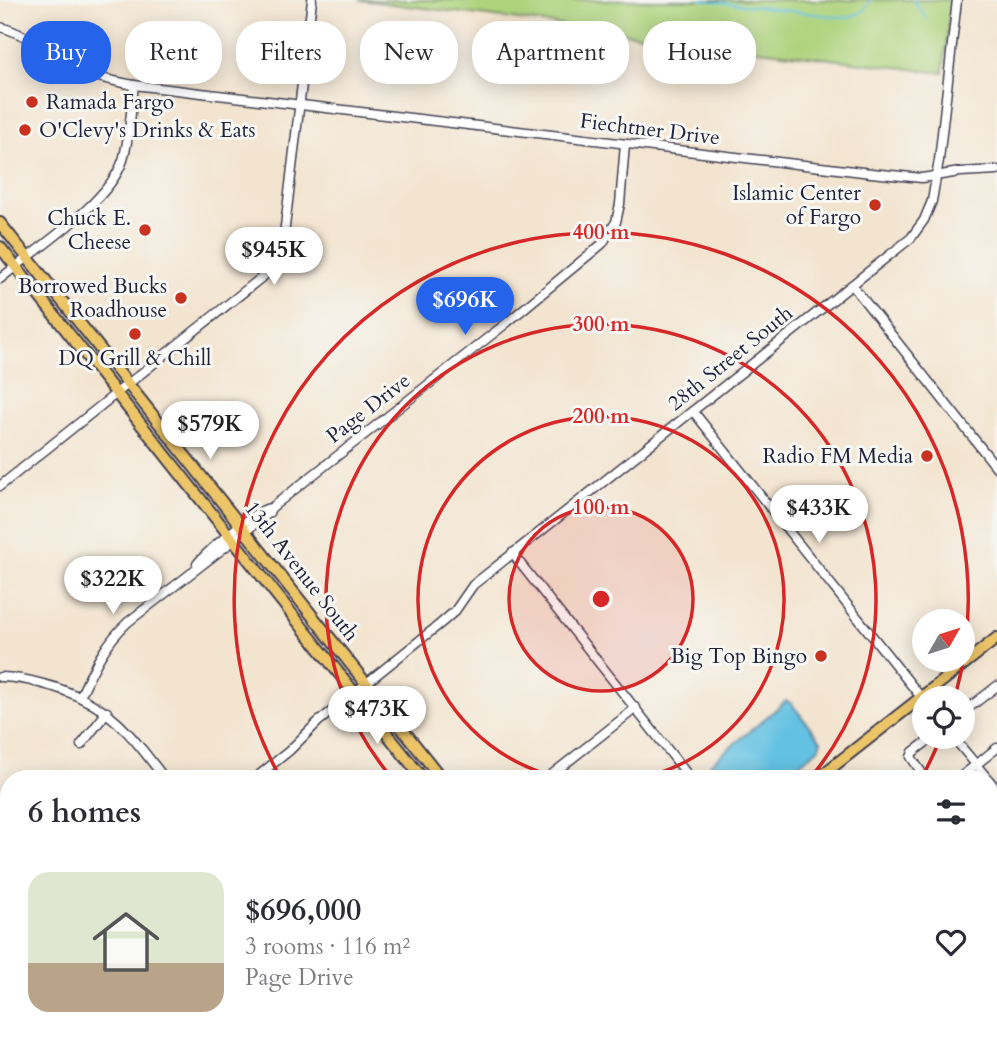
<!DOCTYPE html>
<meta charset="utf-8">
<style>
:root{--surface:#fff;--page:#f2f2f3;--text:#2b2b33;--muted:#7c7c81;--line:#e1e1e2;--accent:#2563eb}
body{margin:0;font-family:Cardo,serif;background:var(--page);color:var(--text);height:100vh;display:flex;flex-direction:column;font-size:26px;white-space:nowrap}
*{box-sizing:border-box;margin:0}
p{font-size:23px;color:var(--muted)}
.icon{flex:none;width:38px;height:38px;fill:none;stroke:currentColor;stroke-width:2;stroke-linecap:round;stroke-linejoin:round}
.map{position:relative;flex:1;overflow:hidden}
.side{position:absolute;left:0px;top:770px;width:998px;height:273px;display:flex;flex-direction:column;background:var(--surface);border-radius:28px 28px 0 0;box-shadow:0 4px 18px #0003}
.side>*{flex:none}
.guide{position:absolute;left:21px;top:21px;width:956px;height:63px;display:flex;gap:14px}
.needle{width:46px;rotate:51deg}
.tools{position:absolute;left:912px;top:609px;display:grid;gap:14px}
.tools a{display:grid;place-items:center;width:63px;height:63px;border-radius:50%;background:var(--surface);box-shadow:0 4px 18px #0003;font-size:35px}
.price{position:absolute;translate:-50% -60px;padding:0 16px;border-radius:24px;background:#fff;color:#222;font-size:23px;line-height:46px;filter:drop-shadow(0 2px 4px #0008)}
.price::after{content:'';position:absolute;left:50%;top:42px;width:21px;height:16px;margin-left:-10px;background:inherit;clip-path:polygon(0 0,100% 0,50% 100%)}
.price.current{background:var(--accent);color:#fff}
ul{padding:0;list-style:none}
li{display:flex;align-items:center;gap:21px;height:175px;padding:0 28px}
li+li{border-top:2px solid var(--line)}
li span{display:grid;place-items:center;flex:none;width:196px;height:140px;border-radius:21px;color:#555}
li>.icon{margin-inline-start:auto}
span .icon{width:84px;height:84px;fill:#fffc;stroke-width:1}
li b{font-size:30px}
h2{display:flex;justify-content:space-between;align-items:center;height:84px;padding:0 28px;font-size:30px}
.tag{padding:0 24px;border-radius:28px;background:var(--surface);box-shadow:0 4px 18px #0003;font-size:24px;line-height:63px}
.tag.current{background:var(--accent);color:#fff}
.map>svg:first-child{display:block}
.green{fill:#aed37d;stroke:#687a5c;stroke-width:2}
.water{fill:#64c1e2;stroke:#43728e;stroke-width:2}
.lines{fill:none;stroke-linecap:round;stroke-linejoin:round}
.stream{stroke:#64c1e2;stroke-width:2}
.minor-casing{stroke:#413f51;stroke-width:11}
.major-casing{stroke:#413f51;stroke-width:14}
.minor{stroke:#fff;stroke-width:8}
.major{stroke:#edc569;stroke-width:10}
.ring{fill:none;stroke:#d62828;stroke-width:3.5}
.poi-dot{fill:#c8321e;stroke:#f6f6f2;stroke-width:2.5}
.labels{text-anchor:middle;stroke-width:6;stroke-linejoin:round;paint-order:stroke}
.poi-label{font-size:21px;fill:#22223b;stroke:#f6f6f2;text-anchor:end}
.street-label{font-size:21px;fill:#22223b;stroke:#f6f6f2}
.centre{fill:#d62828;stroke:#f6f6f2;stroke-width:3.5}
.ring-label{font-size:21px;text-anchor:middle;font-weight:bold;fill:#d62828;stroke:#f6f6f2;stroke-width:6;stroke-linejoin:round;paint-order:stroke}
</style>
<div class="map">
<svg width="997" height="1043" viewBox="0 0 997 1043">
<rect width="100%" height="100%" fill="#f6f6f2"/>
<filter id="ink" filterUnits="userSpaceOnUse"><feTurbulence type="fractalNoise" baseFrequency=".0143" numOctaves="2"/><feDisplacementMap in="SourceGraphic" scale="14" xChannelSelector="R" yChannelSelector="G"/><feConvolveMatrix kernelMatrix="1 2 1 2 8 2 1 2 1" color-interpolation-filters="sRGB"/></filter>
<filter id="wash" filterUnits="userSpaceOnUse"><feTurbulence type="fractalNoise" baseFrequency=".00686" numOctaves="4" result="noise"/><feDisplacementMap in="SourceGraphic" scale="28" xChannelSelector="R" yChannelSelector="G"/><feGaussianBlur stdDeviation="1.57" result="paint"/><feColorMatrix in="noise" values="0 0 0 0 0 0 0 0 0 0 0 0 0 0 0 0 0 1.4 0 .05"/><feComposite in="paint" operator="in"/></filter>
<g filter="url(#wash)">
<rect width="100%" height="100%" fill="#f3e4cf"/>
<!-- green -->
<g class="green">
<path d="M359,0H951L943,73Z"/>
<path d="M0,944L9,949V1034H20L9,1043H0Z"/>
</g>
<!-- water -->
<path class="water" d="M786,701L791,703L821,741L818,749L780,779H719L710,768V764Z"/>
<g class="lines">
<!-- stream -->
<g class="stream">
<path d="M701,0L848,18L862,12L871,0"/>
<path d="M913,0L927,19"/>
</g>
</g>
</g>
<g filter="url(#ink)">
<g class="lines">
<!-- minor casing -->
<g class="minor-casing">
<g id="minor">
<path d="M0,27C28,34 49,53 74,67C93,77 113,81 134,85L871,173L922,178L960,172L997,170"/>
<path d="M0,279C36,249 109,203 123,160C130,136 131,109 134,85"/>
<path d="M852,285L997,468"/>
<path d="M693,411L924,701"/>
<path d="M0,486L266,274L279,256L284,235L312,0"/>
<path d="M512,553L691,779"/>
<path d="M197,564C208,551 256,508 271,508"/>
<path d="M0,677C19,677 36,682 54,687C110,705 131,734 165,779"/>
<path d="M80,697C93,669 105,643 128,622L269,513L271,508L504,325L602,244L616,222L620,204L625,144"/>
<path d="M962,713L997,686"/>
<path d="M953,737L988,779"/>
<path d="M81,745L107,712"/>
<path d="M254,779L289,751L318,722L440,624L455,611L473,585L911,238L924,220L932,201L939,160L957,0"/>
<path d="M546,779L636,708"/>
<path d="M926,779L911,757L913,752L933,737"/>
<path d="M958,779L997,748"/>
<path d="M989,780L997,790"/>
<path d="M989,816L997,809"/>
<path d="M0,836L9,843"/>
<path d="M989,855L997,849"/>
<path d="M0,936L9,940"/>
<path d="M52,1034L53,1043"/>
<path d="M139,1034L141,1043"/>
<path d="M844,1034L851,1043"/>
<path d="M247,1043L255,1034"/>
<path d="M751,1043L762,1034"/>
<path d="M950,1043L961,1034"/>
</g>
</g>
<!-- major casing -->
<g class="major-casing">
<g id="major">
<path d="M0,223L442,779"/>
<path d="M0,247L423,779"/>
<path d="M817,779L997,638"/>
<path d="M631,1034L638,1043"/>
<path d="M645,1034L652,1043"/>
<path d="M479,1043L490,1034"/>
<path d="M498,1043L509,1034"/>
</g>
</g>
<!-- minor -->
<use href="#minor" class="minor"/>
<!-- major -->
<use href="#major" class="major"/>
</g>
</g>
<!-- distance rings -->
<circle cx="601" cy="599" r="92" fill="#d62828" fill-opacity=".12"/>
<g class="ring">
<circle cx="601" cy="599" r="92"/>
<path d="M566 779A183 183 0 1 1 636 779"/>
<path d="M392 778A275 275 0 1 1 810 778"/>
<path d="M940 739A367 367 0 0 1 922 777M280 777A367 367 0 1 1 955 697"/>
</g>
<!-- markers -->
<g class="poi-dot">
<circle cx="32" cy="102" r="7"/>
<circle cx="25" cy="130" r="7"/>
<circle cx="875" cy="205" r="7"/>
<circle cx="145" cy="230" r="7"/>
<circle cx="181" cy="298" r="7"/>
<circle cx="135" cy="334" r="7"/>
<circle cx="927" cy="456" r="7"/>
<circle cx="821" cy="656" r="7"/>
</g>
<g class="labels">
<!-- poi labels -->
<g class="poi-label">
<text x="46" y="109" text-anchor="start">Ramada Fargo</text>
<text x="39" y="137" text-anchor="start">O'Clevy's Drinks &amp; Eats</text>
<text x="861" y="200">Islamic Center<tspan x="861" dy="24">of Fargo</tspan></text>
<text x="131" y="225">Chuck E.<tspan x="131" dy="24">Cheese</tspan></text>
<text x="167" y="293">Borrowed Bucks<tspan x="167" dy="24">Roadhouse</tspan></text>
<text x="135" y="365" text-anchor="middle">DQ Grill &amp; Chill</text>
<text x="913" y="463">Radio FM Media</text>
<text x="807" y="663">Big Top Bingo</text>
</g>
<!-- street labels -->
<g class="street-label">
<text transform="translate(650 129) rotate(7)" y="7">Fiechtner Drive</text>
<text transform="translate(730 358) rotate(-39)" y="7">28th Street South</text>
<text transform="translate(368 408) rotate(-38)" y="7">Page Drive</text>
<text transform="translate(302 571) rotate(52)" y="7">13th Avenue South</text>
</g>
</g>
<circle cx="601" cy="599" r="10" class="centre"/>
<g class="ring-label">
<text x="601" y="239">400 m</text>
<text x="601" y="331">300 m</text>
<text x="601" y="423">200 m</text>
<text x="601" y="514">100 m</text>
</g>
</svg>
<div class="tools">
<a><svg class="needle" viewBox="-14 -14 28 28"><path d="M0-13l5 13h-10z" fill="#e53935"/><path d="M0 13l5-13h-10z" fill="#7c7c81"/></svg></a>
<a><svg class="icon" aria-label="locate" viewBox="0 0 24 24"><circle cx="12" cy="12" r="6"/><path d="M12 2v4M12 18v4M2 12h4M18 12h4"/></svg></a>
</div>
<b class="price" style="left:274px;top:287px">$945K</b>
<b class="price current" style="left:465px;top:337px">$696K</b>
<b class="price" style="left:210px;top:461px">$579K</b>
<b class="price" style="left:819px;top:545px">$433K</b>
<b class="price" style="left:113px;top:616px">$322K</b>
<b class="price" style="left:377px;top:746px">$473K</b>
<div class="guide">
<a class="tag current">Buy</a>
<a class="tag">Rent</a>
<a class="tag">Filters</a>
<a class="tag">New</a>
<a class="tag">Apartment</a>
<a class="tag">House</a>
</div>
<section class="side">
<h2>6 homes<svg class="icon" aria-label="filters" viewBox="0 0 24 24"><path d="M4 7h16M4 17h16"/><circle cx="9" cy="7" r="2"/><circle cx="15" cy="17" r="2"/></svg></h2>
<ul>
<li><span style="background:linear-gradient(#dfe7d0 65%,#b9a48a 0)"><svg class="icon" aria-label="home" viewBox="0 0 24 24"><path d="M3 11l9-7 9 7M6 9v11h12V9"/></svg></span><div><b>$696,000</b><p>3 rooms · 116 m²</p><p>Page Drive</p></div><svg class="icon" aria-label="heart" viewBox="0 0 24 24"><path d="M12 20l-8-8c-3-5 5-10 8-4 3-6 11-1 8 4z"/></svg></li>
</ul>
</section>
</div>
